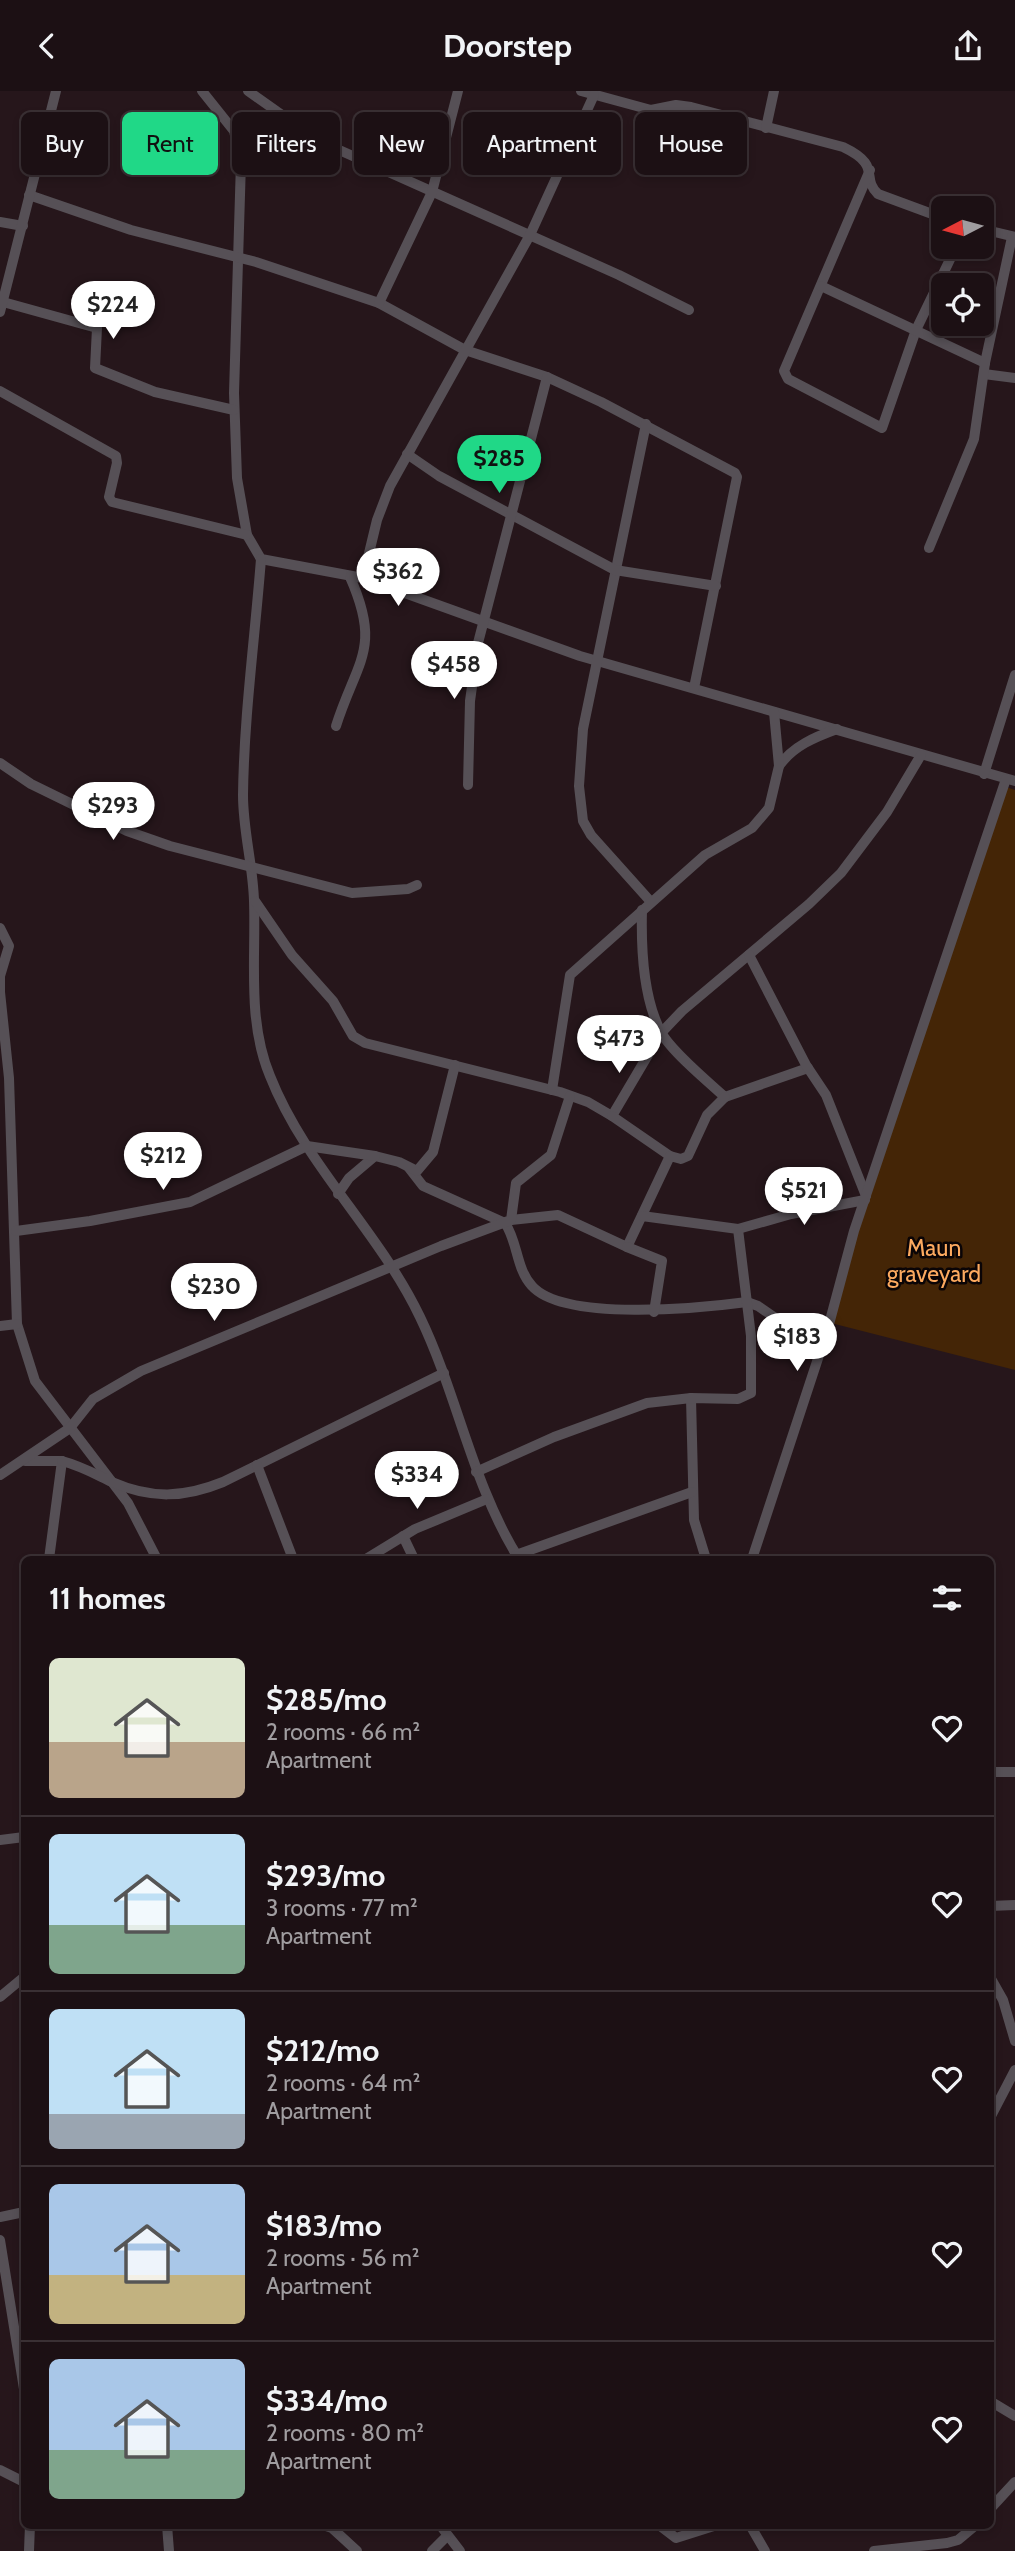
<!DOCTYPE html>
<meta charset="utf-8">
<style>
:root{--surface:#1c1014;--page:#25191d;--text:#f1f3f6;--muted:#a09da0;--line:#3a3034;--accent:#20d887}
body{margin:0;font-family:Cabin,sans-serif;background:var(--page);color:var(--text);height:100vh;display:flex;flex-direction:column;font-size:26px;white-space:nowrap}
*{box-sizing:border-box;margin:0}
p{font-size:23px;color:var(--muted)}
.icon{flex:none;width:38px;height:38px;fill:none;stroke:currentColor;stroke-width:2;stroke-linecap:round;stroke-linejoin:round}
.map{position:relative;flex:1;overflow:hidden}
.sheet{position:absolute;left:21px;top:1465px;width:973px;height:973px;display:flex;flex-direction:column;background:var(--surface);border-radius:10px;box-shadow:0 4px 10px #0003,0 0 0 2px var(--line)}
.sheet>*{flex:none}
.hud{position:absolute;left:21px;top:21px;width:973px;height:63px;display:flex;gap:14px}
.needle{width:46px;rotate:264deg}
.tools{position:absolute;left:931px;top:105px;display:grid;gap:14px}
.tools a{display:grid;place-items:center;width:63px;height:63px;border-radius:10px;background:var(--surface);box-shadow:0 4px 10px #0003,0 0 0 2px var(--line);font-size:35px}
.price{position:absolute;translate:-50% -60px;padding:0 16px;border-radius:24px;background:#fff;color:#222;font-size:23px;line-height:46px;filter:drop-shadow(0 2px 4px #0008)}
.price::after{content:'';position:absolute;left:50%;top:42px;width:21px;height:16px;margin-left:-10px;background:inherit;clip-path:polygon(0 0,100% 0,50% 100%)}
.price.current{background:var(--accent);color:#111}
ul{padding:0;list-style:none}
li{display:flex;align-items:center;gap:21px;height:175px;padding:0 28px}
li+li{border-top:2px solid var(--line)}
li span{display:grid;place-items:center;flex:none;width:196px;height:140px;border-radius:10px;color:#555}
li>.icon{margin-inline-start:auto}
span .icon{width:84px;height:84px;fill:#fffc;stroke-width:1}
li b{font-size:30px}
h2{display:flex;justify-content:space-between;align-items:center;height:84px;padding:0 28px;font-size:30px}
.tag{padding:0 24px;border-radius:10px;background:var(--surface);box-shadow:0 4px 10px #0003,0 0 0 2px var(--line);font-size:24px;line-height:63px}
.tag.current{background:var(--accent);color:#111}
header{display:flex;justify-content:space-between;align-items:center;height:91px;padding:0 28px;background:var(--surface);font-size:32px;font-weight:700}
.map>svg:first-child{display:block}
.green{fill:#442506}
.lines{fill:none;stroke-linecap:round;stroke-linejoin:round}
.minor{stroke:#565056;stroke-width:10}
.labels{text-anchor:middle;stroke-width:5;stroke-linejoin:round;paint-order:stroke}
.park-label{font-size:23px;fill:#fca95f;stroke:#0a0406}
</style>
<header><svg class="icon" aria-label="back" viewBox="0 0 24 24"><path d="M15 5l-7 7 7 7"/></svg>Doorstep<svg class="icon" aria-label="share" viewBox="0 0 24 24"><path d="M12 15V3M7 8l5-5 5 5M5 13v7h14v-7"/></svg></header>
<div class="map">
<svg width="1015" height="2460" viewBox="0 0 1015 2460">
<rect width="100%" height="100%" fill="#26161b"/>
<!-- green -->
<path class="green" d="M1006,696L1015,699V1279L827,1231Z"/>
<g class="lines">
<!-- minor -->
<g class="minor">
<path d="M202,0L234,40L241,71L234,302L237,387L247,444L261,468L363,487L580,565L1015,690"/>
<path d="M248,0L299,36L337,58L619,184L689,219"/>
<path d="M581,0L651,19L676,14L691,16L843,56C883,75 860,86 878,103L943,127"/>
<path d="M766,37L774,0"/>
<path d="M870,79L784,280L788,288L882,337L916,239L956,156"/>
<path d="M29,104L131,139L256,171L379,212L465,259L547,286L601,311L735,382L737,386L694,597"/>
<path d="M0,131L23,135"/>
<path d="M982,138L1015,146"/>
<path d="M821,195L985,272"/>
<path d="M3,211L97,237L95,277L155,301L234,319"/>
<path d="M379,212L432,101L458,0"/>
<path d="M0,221L56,0"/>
<path d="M984,283L1015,287"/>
<path d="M0,300L116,365L117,372L109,406L112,411L247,444"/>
<path d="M646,333L583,638L579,695L583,730L591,744L651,811"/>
<path d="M407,363L439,385L615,479L716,495"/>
<path d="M929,457L974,348L985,272L1012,146"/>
<path d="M261,468C255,546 244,625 243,704C243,740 253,774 254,810C256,869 247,930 270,985C305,1074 379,1140 420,1226C458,1305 472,1393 519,1468"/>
<path d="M363,487L377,429L390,395L530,144L594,4"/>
<path d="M336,635C357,569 382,558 350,486"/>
<path d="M0,672L31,693L127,740L170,755L352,802L408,798L417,794"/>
<path d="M779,675C793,655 815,646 837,638"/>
<path d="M984,683L1015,584"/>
<path d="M468,694L470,610L478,552L547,286"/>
<path d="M255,810L292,864L333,910L353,945L365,952L560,1001L588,1011L612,1025L661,942L682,920L809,813L841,782L887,721L921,664"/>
<path d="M642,819C641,857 643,907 661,941C670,959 708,991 725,1006L808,977"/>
<path d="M0,837L9,855L0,885V901L9,987L17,1233L35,1290L128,1412L157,1468"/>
<path d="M749,864L806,974L826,1004L866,1105"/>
<path d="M552,999L570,884L705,764L752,737L769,717L779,675L774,621"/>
<path d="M612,1025L670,1065"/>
<path d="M409,1077L423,1095L505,1132C518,1151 516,1178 532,1195C564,1231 702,1217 747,1211L758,1215L793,1239L824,1249"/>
<path d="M338,1103L349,1087L375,1065L399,1071L417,1080L433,1061L455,974"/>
<path d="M511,1129L558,1124L627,1156L670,1065L681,1068L688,1065L707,1024L725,1006"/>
<path d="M738,1138L791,1123L865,1109"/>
<path d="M16,1140L90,1130L190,1111L307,1055L375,1065"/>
<path d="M627,1156L662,1170L654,1221"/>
<path d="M0,1235L17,1233"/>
<path d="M691,1307L694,1429L706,1468"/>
<path d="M25,1370H62L49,1468"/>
<path d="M62,1370C81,1375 95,1383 112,1391C151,1408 184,1407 223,1391L444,1282"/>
<path d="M257,1374L293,1468"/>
<path d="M476,1381L554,1346L647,1312L691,1307L738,1308L751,1302V1245L738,1138L642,1125"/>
<path d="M0,1384L70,1337L93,1308L141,1280L441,1155L511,1129L516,1092L551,1064L570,1005"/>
<path d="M403,1445L414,1468"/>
<path d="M516,1464L692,1401"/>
<path d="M366,1468L415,1438L487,1408"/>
<path d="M752,1468L828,1237L854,1140L1006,688"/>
<path d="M990,1681H1015"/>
<path d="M0,1749L24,1746"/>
<path d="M990,1815L1015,1814"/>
<path d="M990,1886L1003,1909L1015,1950"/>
<path d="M0,1906L24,1886"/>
<path d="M990,2027L1015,1979"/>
<path d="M0,2126L24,2121"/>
<path d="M0,2149L24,2298"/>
<path d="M990,2310L1015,2325"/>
<path d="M0,2379L24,2391"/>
<path d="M990,2418L1015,2391"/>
<path d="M167,2434L169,2460"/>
<path d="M323,2434L332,2437L357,2460"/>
<path d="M440,2434L460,2460"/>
<path d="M659,2434L676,2447L717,2434"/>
<path d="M750,2434L765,2460"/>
<path d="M29,2460L30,2434"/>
<path d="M432,2460L446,2446"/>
<path d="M874,2460L947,2452L958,2449L976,2434"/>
</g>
</g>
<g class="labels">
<!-- park labels -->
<g class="park-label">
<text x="934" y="1165">Maun<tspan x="934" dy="26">graveyard</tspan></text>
</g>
</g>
</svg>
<div class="tools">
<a><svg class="needle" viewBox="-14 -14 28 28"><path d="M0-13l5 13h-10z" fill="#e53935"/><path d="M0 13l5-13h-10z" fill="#a09da0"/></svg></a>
<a><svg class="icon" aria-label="locate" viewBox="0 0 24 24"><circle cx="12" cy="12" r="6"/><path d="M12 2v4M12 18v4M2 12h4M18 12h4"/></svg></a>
</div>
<b class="price" style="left:113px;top:250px">$224</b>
<b class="price current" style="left:499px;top:404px">$285</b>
<b class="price" style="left:398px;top:517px">$362</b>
<b class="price" style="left:454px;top:610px">$458</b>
<b class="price" style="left:113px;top:751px">$293</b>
<b class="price" style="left:619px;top:984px">$473</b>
<b class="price" style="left:163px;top:1101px">$212</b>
<b class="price" style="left:804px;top:1136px">$521</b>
<b class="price" style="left:214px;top:1232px">$230</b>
<b class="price" style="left:797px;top:1282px">$183</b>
<b class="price" style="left:417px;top:1420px">$334</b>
<div class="hud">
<a class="tag">Buy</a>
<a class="tag current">Rent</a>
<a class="tag">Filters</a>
<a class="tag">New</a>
<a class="tag">Apartment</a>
<a class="tag">House</a>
</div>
<section class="sheet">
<h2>11 homes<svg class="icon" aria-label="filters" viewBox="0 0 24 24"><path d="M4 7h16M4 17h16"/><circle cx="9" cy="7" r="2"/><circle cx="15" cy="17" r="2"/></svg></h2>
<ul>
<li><span style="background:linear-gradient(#dfe7d0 60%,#b9a48a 0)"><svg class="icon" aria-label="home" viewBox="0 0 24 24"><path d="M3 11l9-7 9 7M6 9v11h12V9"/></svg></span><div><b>$285/mo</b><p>2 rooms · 66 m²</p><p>Apartment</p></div><svg class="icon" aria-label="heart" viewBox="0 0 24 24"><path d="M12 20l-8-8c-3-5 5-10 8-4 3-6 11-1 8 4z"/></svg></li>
<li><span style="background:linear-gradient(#bfe0f5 65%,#7fa58c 0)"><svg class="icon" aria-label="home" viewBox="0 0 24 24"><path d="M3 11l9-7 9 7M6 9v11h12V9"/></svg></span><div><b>$293/mo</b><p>3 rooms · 77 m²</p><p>Apartment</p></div><svg class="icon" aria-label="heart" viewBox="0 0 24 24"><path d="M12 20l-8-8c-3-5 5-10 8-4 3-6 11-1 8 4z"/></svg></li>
<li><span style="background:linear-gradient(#bfe0f5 75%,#9aa5b1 0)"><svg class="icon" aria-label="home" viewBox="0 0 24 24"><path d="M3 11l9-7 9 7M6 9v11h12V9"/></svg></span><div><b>$212/mo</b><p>2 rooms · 64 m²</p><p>Apartment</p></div><svg class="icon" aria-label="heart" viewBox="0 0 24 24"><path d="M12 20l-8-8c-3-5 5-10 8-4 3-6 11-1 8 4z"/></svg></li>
<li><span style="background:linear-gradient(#a9c7e8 65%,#c2b280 0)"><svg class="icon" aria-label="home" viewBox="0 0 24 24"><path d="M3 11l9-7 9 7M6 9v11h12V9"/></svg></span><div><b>$183/mo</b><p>2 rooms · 56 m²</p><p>Apartment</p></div><svg class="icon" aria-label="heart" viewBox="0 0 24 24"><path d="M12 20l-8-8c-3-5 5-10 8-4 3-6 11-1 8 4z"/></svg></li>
<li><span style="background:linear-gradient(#a9c7e8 65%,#7fa58c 0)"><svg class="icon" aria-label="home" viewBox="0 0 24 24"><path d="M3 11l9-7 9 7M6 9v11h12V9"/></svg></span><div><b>$334/mo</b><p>2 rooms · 80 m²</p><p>Apartment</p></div><svg class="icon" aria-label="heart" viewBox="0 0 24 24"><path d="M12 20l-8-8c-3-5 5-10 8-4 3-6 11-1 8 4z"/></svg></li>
</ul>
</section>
</div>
